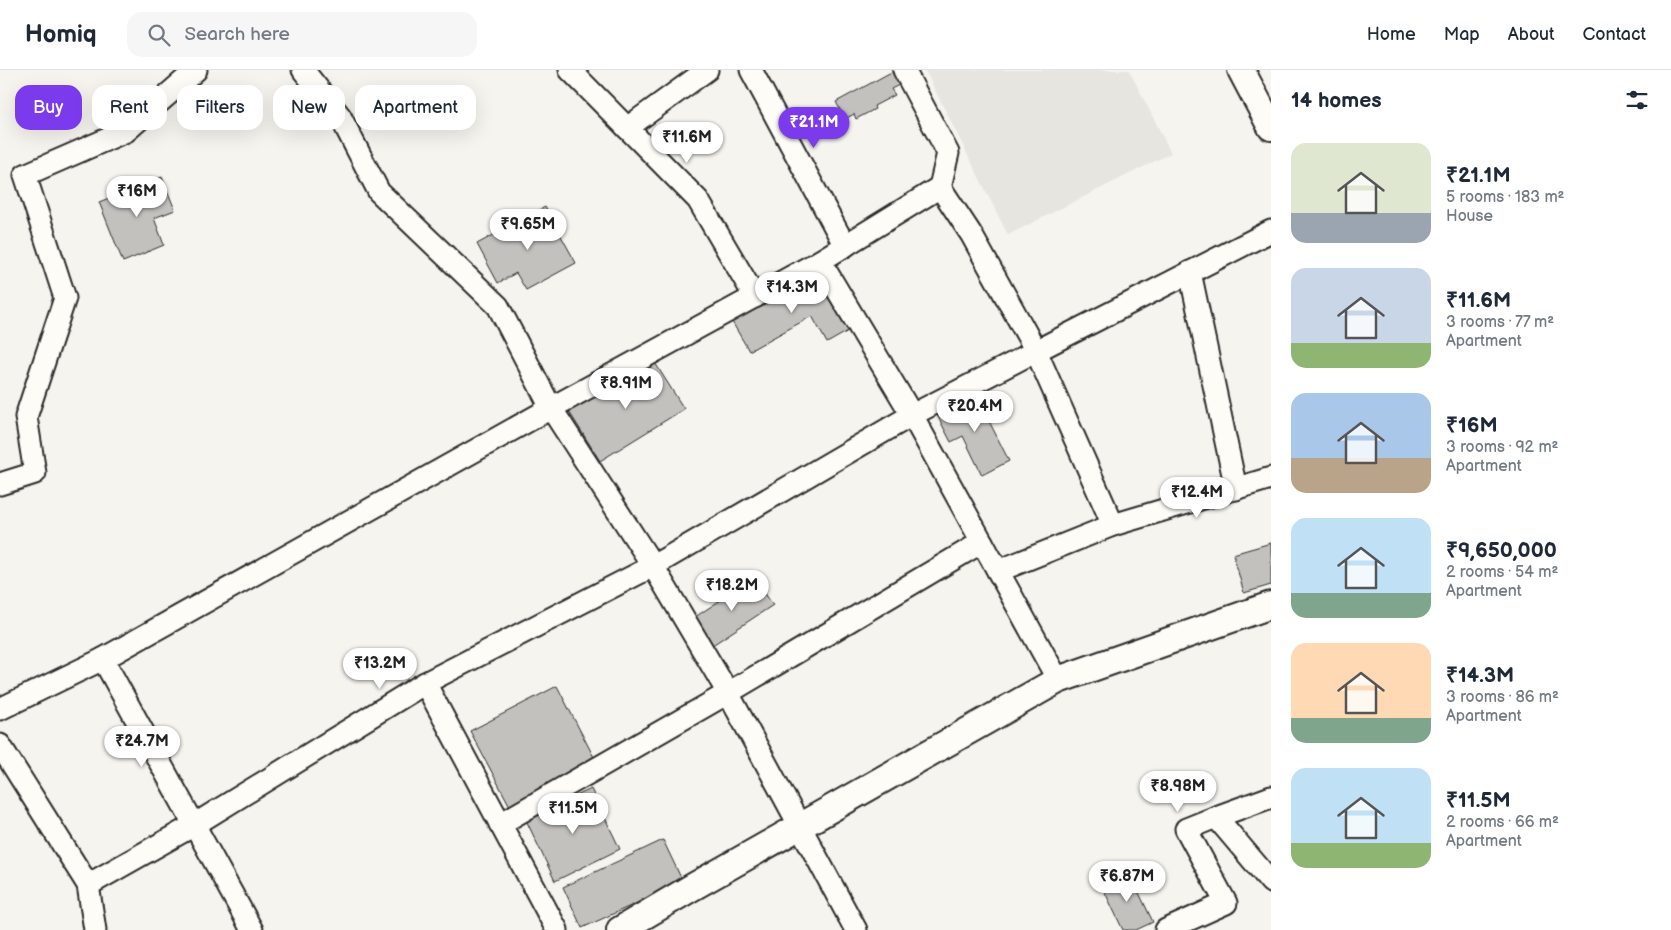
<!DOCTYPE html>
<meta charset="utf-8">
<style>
:root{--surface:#fff;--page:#f6f6f7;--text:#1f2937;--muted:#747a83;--line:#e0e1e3;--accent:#7c3aed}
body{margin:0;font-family:"Balsamiq Sans",sans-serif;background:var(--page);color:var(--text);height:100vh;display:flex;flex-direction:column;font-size:19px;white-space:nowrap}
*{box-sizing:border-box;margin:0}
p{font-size:16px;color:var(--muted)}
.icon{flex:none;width:28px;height:28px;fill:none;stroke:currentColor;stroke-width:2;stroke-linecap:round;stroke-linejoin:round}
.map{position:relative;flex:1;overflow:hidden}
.side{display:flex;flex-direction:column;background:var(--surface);width:400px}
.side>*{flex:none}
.guide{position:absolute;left:15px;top:15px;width:475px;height:45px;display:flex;gap:10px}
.price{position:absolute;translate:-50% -42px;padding:0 11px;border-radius:18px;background:#fff;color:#222;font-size:16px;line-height:32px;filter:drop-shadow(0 1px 2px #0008)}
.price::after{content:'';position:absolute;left:50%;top:30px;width:15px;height:11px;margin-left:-8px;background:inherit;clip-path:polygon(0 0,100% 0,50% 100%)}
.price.active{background:var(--accent);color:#fff}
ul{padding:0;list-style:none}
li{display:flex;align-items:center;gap:15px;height:125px;padding:0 20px}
li span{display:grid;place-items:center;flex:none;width:140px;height:100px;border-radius:15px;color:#555}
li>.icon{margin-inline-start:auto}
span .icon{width:60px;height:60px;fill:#fffc;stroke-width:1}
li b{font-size:21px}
h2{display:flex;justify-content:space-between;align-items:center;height:60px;padding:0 20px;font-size:21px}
.tag{padding:0 18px;border-radius:15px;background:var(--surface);box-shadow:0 5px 20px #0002;font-size:18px;line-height:45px}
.tag.active{background:var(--accent);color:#fff}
header{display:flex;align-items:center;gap:30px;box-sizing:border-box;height:70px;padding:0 25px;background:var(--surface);border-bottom:1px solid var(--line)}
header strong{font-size:24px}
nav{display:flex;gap:28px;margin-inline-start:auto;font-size:18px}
.search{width:350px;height:45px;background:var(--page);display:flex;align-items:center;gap:12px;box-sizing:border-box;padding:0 18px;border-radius:15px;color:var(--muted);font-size:19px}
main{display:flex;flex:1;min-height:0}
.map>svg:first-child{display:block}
.built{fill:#e6e5e0}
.building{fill:#c2c1be;stroke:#2b2b2b}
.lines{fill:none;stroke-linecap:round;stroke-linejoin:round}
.minor-casing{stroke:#2b2b2b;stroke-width:25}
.tertiary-casing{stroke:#2b2b2b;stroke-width:30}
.minor{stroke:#fdfcf7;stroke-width:21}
.tertiary{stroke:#fdfcf7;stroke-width:26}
</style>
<header>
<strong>Homiq</strong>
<div class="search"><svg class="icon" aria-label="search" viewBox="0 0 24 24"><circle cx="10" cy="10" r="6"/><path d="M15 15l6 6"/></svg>Search here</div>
<nav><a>Home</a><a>Map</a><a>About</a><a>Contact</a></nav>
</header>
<main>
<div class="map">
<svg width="1271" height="860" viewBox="0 0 1271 860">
<rect width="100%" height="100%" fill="#f5f4ef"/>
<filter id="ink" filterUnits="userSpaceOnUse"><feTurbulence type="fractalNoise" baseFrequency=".02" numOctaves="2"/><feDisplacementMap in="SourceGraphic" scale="10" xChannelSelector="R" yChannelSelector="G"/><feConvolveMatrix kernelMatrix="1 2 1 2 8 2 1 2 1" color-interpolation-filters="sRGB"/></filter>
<g filter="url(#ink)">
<!-- built -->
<path class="built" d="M925,0H1129L1171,83L1008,165Z"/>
<!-- building -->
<g class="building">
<path d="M895,0L907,17L902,20L899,15L891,19L895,25L874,36L875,39L856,49L854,44L845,49L836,32Z"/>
<path d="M162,107L175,140L154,148L164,175L123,192L99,132Z"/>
<path d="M545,137L576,193L526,220L516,203L498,213L477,174Z"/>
<path d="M817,202L850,260L827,273L812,246L749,281L731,250Z"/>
<path d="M652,288L684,339L600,391L568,340Z"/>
<path d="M976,325L1009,391L982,405L963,366L951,372L937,345Z"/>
<path d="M1271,473V515L1244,523L1233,484Z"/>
<path d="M754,508L773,535L711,576L692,549Z"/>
<path d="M557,616L598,695L512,740L470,661Z"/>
<path d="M591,719L620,779L555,811L526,750Z"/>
<path d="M663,770L683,812L582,858L563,817Z"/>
<path d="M1129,802L1153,852L1136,860H1123L1101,814Z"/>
</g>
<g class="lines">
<!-- minor casing -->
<g class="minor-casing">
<g id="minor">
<path d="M303,0L340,46L379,122L498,236L551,338L820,191L912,345L1036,281L1113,455L998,501"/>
<path d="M570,0L698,130L755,227"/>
<path d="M751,0L845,176"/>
<path d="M904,0L948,83L940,117"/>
<path d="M627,58L707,0"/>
<path d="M820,191L940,117L971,164L1036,281L1271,161"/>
<path d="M1190,202L1236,419"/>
<path d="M0,414L35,403L26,347L65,228L25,105L126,61L196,0"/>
<path d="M1113,455L1271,408"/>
<path d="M103,589L551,338L653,496L728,623L856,860"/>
<path d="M425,613L653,496L912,345L1058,610"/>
<path d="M0,639L103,589L252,860"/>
<path d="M0,675L88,815L95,860"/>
<path d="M1216,747L1271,727"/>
<path d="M500,754L728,623L982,472"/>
<path d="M88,815L194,755L425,613L557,860"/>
<path d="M1166,860L1226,833L1186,759L1216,747L1271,812"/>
</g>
</g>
<!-- tertiary casing -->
<g class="tertiary-casing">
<g id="tertiary">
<path d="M1241,0L1271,57"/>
<path d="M620,860L691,818L1058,610L1271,535"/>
</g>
</g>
<!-- minor -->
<use href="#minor" class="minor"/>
<!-- tertiary -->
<use href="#tertiary" class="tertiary"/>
</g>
</g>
</svg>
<b class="price active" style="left:814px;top:79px">₹21.1M</b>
<b class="price" style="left:687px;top:94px">₹11.6M</b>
<b class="price" style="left:137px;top:148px">₹16M</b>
<b class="price" style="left:528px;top:181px">₹9.65M</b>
<b class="price" style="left:792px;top:244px">₹14.3M</b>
<b class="price" style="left:626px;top:340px">₹8.91M</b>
<b class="price" style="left:975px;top:363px">₹20.4M</b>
<b class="price" style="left:1197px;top:449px">₹12.4M</b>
<b class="price" style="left:732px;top:542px">₹18.2M</b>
<b class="price" style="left:380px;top:620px">₹13.2M</b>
<b class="price" style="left:142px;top:698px">₹24.7M</b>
<b class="price" style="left:1178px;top:743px">₹8.98M</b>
<b class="price" style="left:573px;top:765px">₹11.5M</b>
<b class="price" style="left:1127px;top:833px">₹6.87M</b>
<div class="guide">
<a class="tag active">Buy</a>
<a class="tag">Rent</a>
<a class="tag">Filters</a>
<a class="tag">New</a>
<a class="tag">Apartment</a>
</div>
</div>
<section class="side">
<h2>14 homes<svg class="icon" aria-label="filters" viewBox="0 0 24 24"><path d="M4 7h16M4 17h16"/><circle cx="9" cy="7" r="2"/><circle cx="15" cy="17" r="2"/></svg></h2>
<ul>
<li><span style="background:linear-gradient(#dfe7d0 70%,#9aa5b1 0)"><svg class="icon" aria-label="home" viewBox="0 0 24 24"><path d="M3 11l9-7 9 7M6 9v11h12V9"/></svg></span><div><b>₹21.1M</b><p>5 rooms · 183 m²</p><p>House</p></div></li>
<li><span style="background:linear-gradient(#c9d6e8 75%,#8fb573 0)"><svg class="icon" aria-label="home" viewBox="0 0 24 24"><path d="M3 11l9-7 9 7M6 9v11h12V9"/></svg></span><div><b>₹11.6M</b><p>3 rooms · 77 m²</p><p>Apartment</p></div></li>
<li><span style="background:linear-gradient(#a9c7e8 65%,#b9a48a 0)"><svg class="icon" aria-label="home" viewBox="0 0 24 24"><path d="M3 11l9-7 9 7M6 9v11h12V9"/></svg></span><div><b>₹16M</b><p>3 rooms · 92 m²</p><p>Apartment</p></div></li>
<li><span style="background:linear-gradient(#bfe0f5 75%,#7fa58c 0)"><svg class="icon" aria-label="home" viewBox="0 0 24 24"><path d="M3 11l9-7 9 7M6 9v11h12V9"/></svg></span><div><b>₹9,650,000</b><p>2 rooms · 54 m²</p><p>Apartment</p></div></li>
<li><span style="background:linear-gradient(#ffd9b3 75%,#7fa58c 0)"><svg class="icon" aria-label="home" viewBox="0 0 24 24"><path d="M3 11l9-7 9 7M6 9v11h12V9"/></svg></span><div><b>₹14.3M</b><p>3 rooms · 86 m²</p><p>Apartment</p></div></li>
<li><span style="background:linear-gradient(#bfe0f5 75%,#8fb573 0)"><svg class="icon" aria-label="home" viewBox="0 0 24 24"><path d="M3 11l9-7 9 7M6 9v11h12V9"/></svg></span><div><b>₹11.5M</b><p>2 rooms · 66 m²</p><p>Apartment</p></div></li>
</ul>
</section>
</main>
